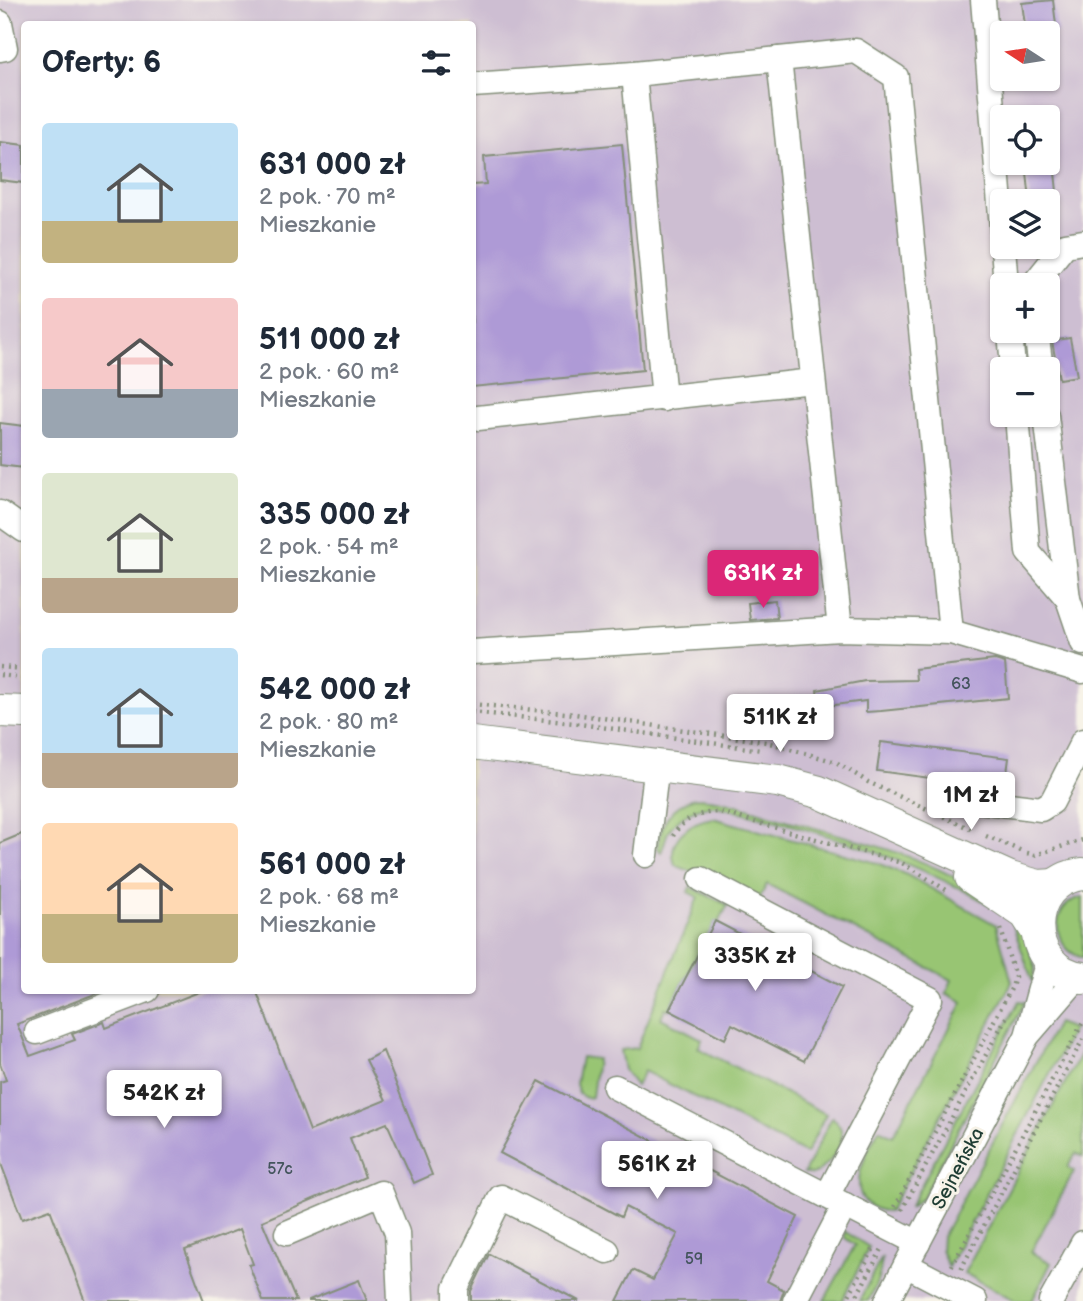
<!DOCTYPE html>
<html lang="pl">
<meta charset="utf-8">
<style>
:root{--surface:#fff;--page:#f6f6f7;--text:#1f2937;--muted:#747a83;--accent:#db2777}
body{margin:0;font-family:"Balsamiq Sans",sans-serif;background:var(--page);color:var(--text);height:100vh;display:flex;flex-direction:column;font-size:26px;white-space:nowrap}
*{box-sizing:border-box;margin:0}
p{font-size:23px;color:var(--muted)}
.icon{flex:none;width:38px;height:38px;fill:none;stroke:currentColor;stroke-width:2;stroke-linecap:round;stroke-linejoin:round}
.map{position:relative;flex:1;overflow:hidden}
.panel{position:absolute;left:21px;top:21px;width:455px;height:973px;display:flex;flex-direction:column;background:var(--surface);border-radius:7px;box-shadow:0 2px 5px #0004}
.panel>*{flex:none}
.needle{width:46px;rotate:282deg}
.tools{position:absolute;left:990px;top:21px;display:grid;gap:14px}
.tools a{display:grid;place-items:center;width:70px;height:70px;border-radius:7px;background:var(--surface);box-shadow:0 2px 5px #0004;font-size:35px}
.price{position:absolute;translate:-50% -60px;padding:0 16px;border-radius:7px;background:#fff;color:#222;font-size:23px;line-height:46px;filter:drop-shadow(0 2px 4px #0008)}
.price::after{content:'';position:absolute;left:50%;top:42px;width:21px;height:16px;margin-left:-10px;background:inherit;clip-path:polygon(0 0,100% 0,50% 100%)}
.price.active{background:var(--accent);color:#fff}
ul{padding:0;list-style:none}
li{display:flex;align-items:center;gap:21px;height:175px;padding:0 21px}
li span{display:grid;place-items:center;flex:none;width:196px;height:140px;border-radius:7px;color:#555}
li>.icon{margin-inline-start:auto}
span .icon{width:84px;height:84px;fill:#fffc;stroke-width:1}
li b{font-size:30px}
h2{display:flex;justify-content:space-between;align-items:center;height:84px;padding:0 21px;font-size:30px}
.map>svg:first-child{display:block}
.industrial{fill:#cdbed2;fill-rule:evenodd}
.green{fill:#98c573;stroke:#5c8154;stroke-width:2}
.building{fill:#ae9ad6}
.lines{fill:none;stroke-linecap:round;stroke-linejoin:round}
.minor-casing{stroke:#848f7a;stroke-width:27}
.major-casing{stroke:#848f7a;stroke-width:34}
.path{stroke:#848f7a;stroke-width:4.5;stroke-dasharray:2 5;stroke-linecap:butt}
.minor{stroke:#fff;stroke-width:24}
.major{stroke:#fff;stroke-width:32}
.labels{text-anchor:middle;stroke-width:6;stroke-linejoin:round;paint-order:stroke}
.number-label{font-size:16px;fill:#43545c}
.street-label{font-size:19px;fill:#1f3d34;stroke:#f7f3e8}
</style>
<div class="map">
<svg width="1083" height="1301" viewBox="0 0 1083 1301">
<rect width="100%" height="100%" fill="#f7f3e8"/>
<filter id="ink" filterUnits="userSpaceOnUse"><feTurbulence type="fractalNoise" baseFrequency=".0143" numOctaves="2"/><feDisplacementMap in="SourceGraphic" scale="14" xChannelSelector="R" yChannelSelector="G"/><feConvolveMatrix kernelMatrix="1 2 1 2 8 2 1 2 1" color-interpolation-filters="sRGB"/></filter>
<filter id="wash" filterUnits="userSpaceOnUse"><feTurbulence type="fractalNoise" baseFrequency=".00686" numOctaves="4" result="noise"/><feDisplacementMap in="SourceGraphic" scale="28" xChannelSelector="R" yChannelSelector="G"/><feGaussianBlur stdDeviation="1.57" result="paint"/><feColorMatrix in="noise" values="0 0 0 0 0 0 0 0 0 0 0 0 0 0 0 0 0 1.4 0 .05"/><feComposite in="paint" operator="in"/></filter>
<g filter="url(#wash)">
<rect width="100%" height="100%" fill="#eae1c0"/>
<!-- industrial -->
<path class="industrial" d="M0,0H1083V1301H0ZM24,24H472V990H24ZM1003,33H1048V79H1003ZM1003,117H1048V163H1003ZM1003,201H1048V247H1003ZM1003,285H1048V331H1003ZM1003,369H1048V415H1003Z"/>
<!-- green -->
<g class="green">
<path d="M694,798C724,798 755,811 783,819C840,836 953,860 990,905C906,856 811,828 716,806C699,805 677,816 668,832C665,838 664,847 661,852L657,848C662,821 669,808 694,798Z"/>
<path d="M713,818L877,863L907,875L996,925L1012,982L889,1212C838,1205 864,1156 879,1129L893,1136L963,1002L946,993L952,980L767,884L759,899L675,865C666,839 690,821 713,818Z"/>
<path d="M690,887L728,905L718,923L715,922L669,1010L665,1008L661,1018L702,1039L698,1048L826,1114L806,1154L644,1071L636,1086L624,1070L620,1050L637,1048L698,897L688,892Z"/>
<path d="M1083,897V958C1051,949 1048,904 1083,897Z"/>
<path d="M1010,917L1021,922L1035,967L1033,983Z"/>
<path d="M1019,1001L1025,1002L923,1197L909,1208Z"/>
<path d="M1057,1023L1073,1029L948,1267L941,1250L942,1237Z"/>
<path d="M1083,1049V1157L1076,1153L1068,1167L1074,1171L1031,1252L1051,1263L1032,1301H1016L964,1273Z"/>
<path d="M581,1057L597,1059L592,1097L586,1098L579,1094L576,1084Z"/>
<path d="M832,1117C855,1137 832,1163 812,1175L804,1173Z"/>
<path d="M844,1231L869,1247L842,1301H824L855,1245L845,1238Z"/>
<path d="M882,1257C881,1275 876,1286 868,1301H859Z"/>
</g>
<g id="blocks">
<!-- building -->
<g class="building">
<path d="M1053,0L1057,33H1026L1022,3Z"/>
<path d="M0,142L24,145V183L0,180Z"/>
<path d="M622,144L643,370L472,387V185L486,184L484,157Z"/>
<path d="M1026,163H1054L1058,201H1030Z"/>
<path d="M1070,338L1077,376L1059,379L1052,341Z"/>
<path d="M0,423L24,426V468L0,465Z"/>
<path d="M775,600L777,618L750,620L748,603Z"/>
<path d="M995,660L1005,663L1008,698L881,711L866,712V701L819,707L817,690L865,681L916,680L915,669Z"/>
<path d="M881,742L1009,758L1005,788L877,771Z"/>
<path d="M24,833V990L100,992L17,1024L30,1056L75,1040L72,1034L104,1022L106,1028L204,990H256L310,1131L386,1100L366,1060L383,1051L432,1175L414,1183L387,1123L350,1138L365,1177L262,1221L296,1301H263L249,1265L253,1264L240,1229L185,1250L204,1301H85L50,1209L22,1219L0,1161V1082L6,1080L0,1063V843Z"/>
<path d="M715,921L842,987L804,1061L732,1024L725,1039L669,1010Z"/>
<path d="M539,1081L798,1217L767,1281L784,1290L780,1301H617L633,1270L653,1280L678,1234L625,1207L621,1217L500,1153Z"/>
<path d="M489,1254L579,1301H471V1291Z"/>
<path d="M359,1280L367,1301H309V1300Z"/>
</g>
</g>
</g>
<g filter="url(#ink)">
<use href="#blocks" fill-opacity="0" stroke="#848f7a" stroke-width="2"/>
<g class="lines">
<!-- minor casing -->
<g class="minor-casing">
<g id="minor">
<path d="M983,0L1003,240"/>
<path d="M0,23L5,48L0,49"/>
<path d="M779,59L840,629"/>
<path d="M634,74L664,399"/>
<path d="M472,85L634,74L856,51L896,77L951,632"/>
<path d="M1003,247L1006,285"/>
<path d="M1033,285L1065,245L1083,242"/>
<path d="M1010,331L1013,369"/>
<path d="M1036,331L1041,369"/>
<path d="M1017,415L1028,552L1068,599"/>
<path d="M1046,415L1068,599L1083,643"/>
<path d="M478,418L813,381"/>
<path d="M0,513L24,530"/>
<path d="M472,652L840,629L951,632L1083,671"/>
<path d="M971,800L1041,809L1052,802L1083,741"/>
<path d="M646,855L657,764"/>
<path d="M701,879L930,999L827,1196"/>
<path d="M37,1032L147,990"/>
<path d="M1028,1035L1078,977"/>
<path d="M615,1087L918,1243"/>
<path d="M287,1233L381,1193L397,1233L400,1301"/>
<path d="M906,1265L975,1301"/>
<path d="M456,1301V1288L501,1197L607,1251"/>
<path d="M795,1301L845,1205"/>
<path d="M887,1301L1027,1036L1048,960"/>
<path d="M1051,1301L1083,1243"/>
</g>
</g>
<!-- major casing -->
<g class="major-casing">
<g id="major">
<path d="M0,711L24,712"/>
<path d="M472,743L778,781L819,792L1010,878L1038,886L1055,885"/>
<path d="M1083,874C1022,880 1022,971 1083,978"/>
<path d="M971,877L1026,914L1035,928"/>
</g>
</g>
<!-- path -->
<g class="path">
<path d="M0,667L24,669"/>
<path d="M0,675L24,678"/>
<path d="M472,704L575,714L766,742L836,762L868,782L975,831"/>
<path d="M472,712L573,723L761,750"/>
<path d="M673,836C682,819 701,812 719,812L902,863L948,891"/>
<path d="M986,836L1024,852"/>
<path d="M1027,853L1035,855L1083,840"/>
<path d="M895,1207L1012,987L1015,977L1001,929"/>
<path d="M902,1210L1008,1014"/>
<path d="M952,1266L1083,1022"/>
<path d="M961,1269L1083,1039"/>
<path d="M846,1301L875,1246"/>
<path d="M854,1301L882,1249"/>
</g>
<!-- minor -->
<use href="#minor" class="minor"/>
<!-- major -->
<use href="#major" class="major"/>
</g>
</g>
<g class="labels">
<!-- number labels -->
<g class="number-label">
<text x="961" y="689">63</text>
<text x="280" y="1174">57c</text>
<text x="694" y="1264">59</text>
</g>
<!-- street labels -->
<g class="street-label">
<text transform="translate(957 1168) rotate(-62)" y="7">Sejneńska</text>
</g>
</g>
</svg>
<div class="tools">
<a><svg class="needle" viewBox="-14 -14 28 28"><path d="M0-13l5 13h-10z" fill="#e53935"/><path d="M0 13l5-13h-10z" fill="#747a83"/></svg></a>
<a><svg class="icon" aria-label="locate" viewBox="0 0 24 24"><circle cx="12" cy="12" r="6"/><path d="M12 2v4M12 18v4M2 12h4M18 12h4"/></svg></a>
<a><svg class="icon" aria-label="layers" viewBox="0 0 24 24"><path d="M12 4l9 5-9 5-9-5zM3 14l9 5 9-5"/></svg></a>
<a>+</a>
<a>−</a>
</div>
<b class="price active" style="left:763px;top:610px">631K zł</b>
<b class="price" style="left:780px;top:754px">511K zł</b>
<b class="price" style="left:971px;top:832px">1M zł</b>
<b class="price" style="left:755px;top:993px">335K zł</b>
<b class="price" style="left:164px;top:1130px">542K zł</b>
<b class="price" style="left:657px;top:1201px">561K zł</b>
<section class="panel">
<h2>Oferty: 6<svg class="icon" aria-label="filters" viewBox="0 0 24 24"><path d="M4 7h16M4 17h16"/><circle cx="9" cy="7" r="2"/><circle cx="15" cy="17" r="2"/></svg></h2>
<ul>
<li><span style="background:linear-gradient(#bfe0f5 70%,#c2b280 0)"><svg class="icon" aria-label="home" viewBox="0 0 24 24"><path d="M3 11l9-7 9 7M6 9v11h12V9"/></svg></span><div><b>631 000 zł</b><p>2 pok. · 70 m²</p><p>Mieszkanie</p></div></li>
<li><span style="background:linear-gradient(#f6c9c9 65%,#9aa5b1 0)"><svg class="icon" aria-label="home" viewBox="0 0 24 24"><path d="M3 11l9-7 9 7M6 9v11h12V9"/></svg></span><div><b>511 000 zł</b><p>2 pok. · 60 m²</p><p>Mieszkanie</p></div></li>
<li><span style="background:linear-gradient(#dfe7d0 75%,#b9a48a 0)"><svg class="icon" aria-label="home" viewBox="0 0 24 24"><path d="M3 11l9-7 9 7M6 9v11h12V9"/></svg></span><div><b>335 000 zł</b><p>2 pok. · 54 m²</p><p>Mieszkanie</p></div></li>
<li><span style="background:linear-gradient(#bfe0f5 75%,#b9a48a 0)"><svg class="icon" aria-label="home" viewBox="0 0 24 24"><path d="M3 11l9-7 9 7M6 9v11h12V9"/></svg></span><div><b>542 000 zł</b><p>2 pok. · 80 m²</p><p>Mieszkanie</p></div></li>
<li><span style="background:linear-gradient(#ffd9b3 65%,#c2b280 0)"><svg class="icon" aria-label="home" viewBox="0 0 24 24"><path d="M3 11l9-7 9 7M6 9v11h12V9"/></svg></span><div><b>561 000 zł</b><p>2 pok. · 68 m²</p><p>Mieszkanie</p></div></li>
</ul>
</section>
</div>
